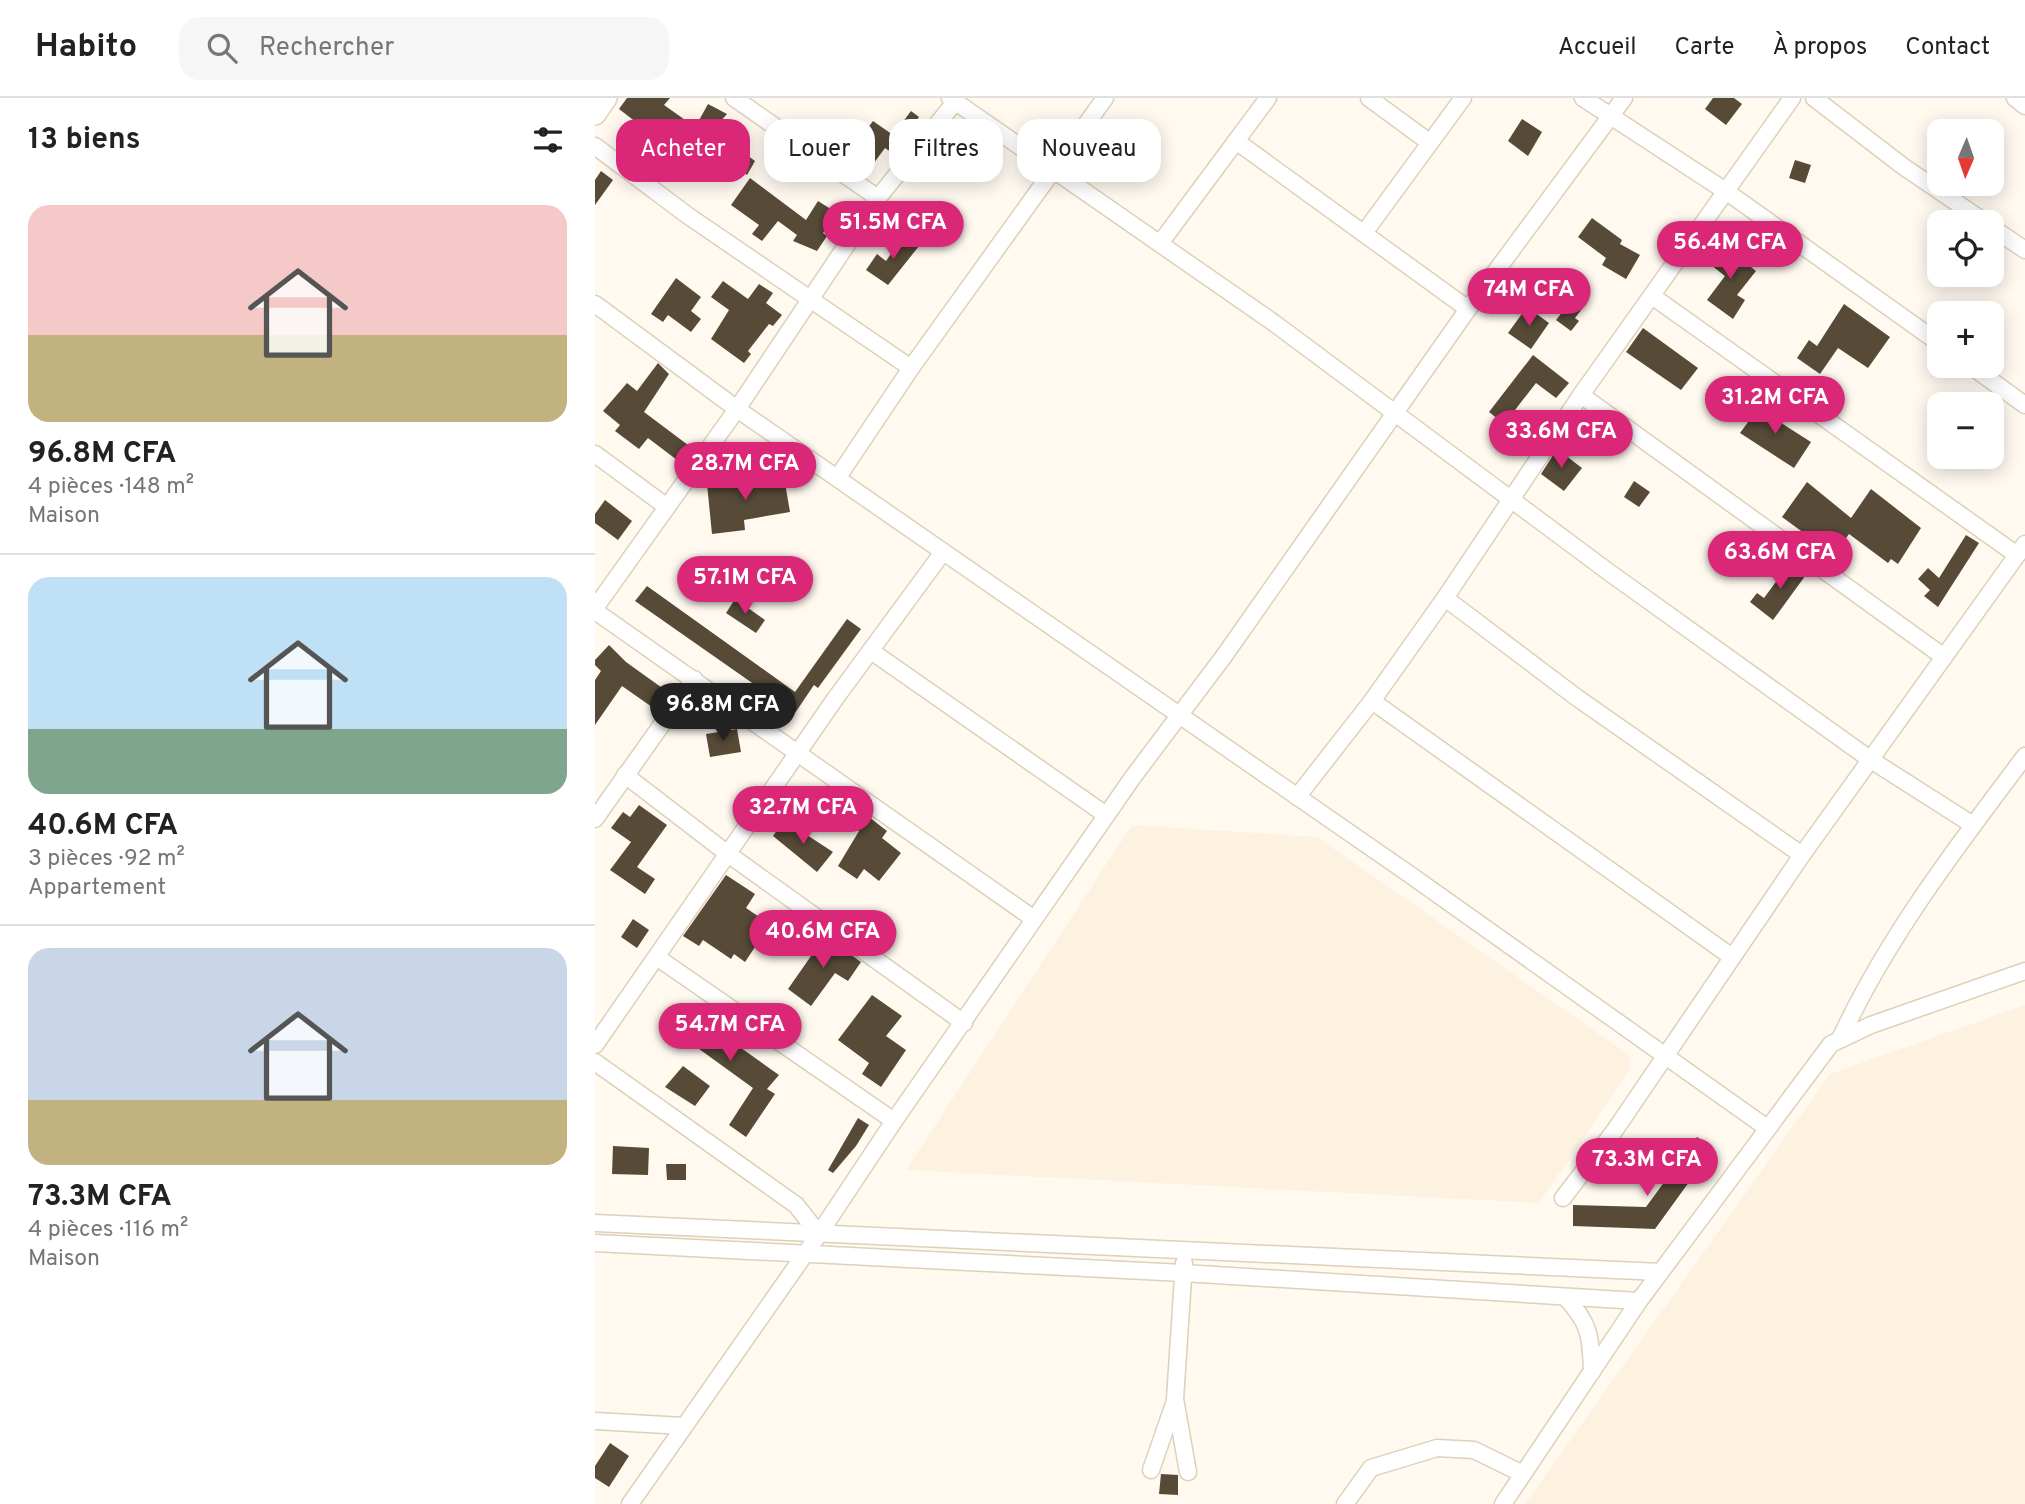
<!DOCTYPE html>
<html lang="fr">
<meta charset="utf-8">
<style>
:root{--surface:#fff;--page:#f6f6f6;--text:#222;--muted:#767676;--line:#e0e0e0;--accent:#db2777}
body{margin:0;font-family:Overpass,sans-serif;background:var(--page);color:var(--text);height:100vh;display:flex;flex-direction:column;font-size:26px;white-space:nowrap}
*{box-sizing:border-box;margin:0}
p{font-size:23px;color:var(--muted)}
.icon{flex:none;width:38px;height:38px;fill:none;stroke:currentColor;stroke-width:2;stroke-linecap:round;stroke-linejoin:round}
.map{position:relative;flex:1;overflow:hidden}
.side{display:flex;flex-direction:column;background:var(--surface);width:595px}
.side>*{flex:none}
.top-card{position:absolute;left:21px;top:21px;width:665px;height:63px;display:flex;gap:14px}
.needle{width:46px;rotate:182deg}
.buttons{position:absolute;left:1332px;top:21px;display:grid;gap:14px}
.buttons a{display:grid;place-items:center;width:77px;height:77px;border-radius:14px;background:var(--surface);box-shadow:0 4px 18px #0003;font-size:35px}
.price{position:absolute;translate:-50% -60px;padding:0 16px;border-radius:24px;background:var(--accent);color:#fff;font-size:23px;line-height:46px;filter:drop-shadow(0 2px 4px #0008)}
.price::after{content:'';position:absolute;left:50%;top:42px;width:21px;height:16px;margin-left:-10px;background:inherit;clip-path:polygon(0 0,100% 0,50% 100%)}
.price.active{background:#222;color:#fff}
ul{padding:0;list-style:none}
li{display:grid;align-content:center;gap:14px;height:371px;padding:0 28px}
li+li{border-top:2px solid var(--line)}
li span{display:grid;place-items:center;height:217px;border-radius:21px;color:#555}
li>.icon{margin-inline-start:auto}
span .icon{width:126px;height:126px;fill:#fffc;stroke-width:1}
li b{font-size:30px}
h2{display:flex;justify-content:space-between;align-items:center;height:84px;padding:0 28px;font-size:30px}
.pill{padding:0 24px;border-radius:21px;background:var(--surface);box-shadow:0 4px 18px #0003;font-size:24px;line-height:63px}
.pill.active{background:var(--accent);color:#fff}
header{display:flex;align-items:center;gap:42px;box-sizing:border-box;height:98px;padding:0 35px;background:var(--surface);border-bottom:2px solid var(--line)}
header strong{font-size:33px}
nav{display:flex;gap:38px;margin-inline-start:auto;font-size:24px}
.search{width:490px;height:63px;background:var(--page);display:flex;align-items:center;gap:18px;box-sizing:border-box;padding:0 24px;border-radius:21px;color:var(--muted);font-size:26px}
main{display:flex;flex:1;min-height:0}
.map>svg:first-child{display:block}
.built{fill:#fdf2e0}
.building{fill:#574b38}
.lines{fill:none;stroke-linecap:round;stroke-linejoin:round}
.minor-casing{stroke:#ded0ba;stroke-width:19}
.major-casing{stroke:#ded0ba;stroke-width:24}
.minor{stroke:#fff;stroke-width:16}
.major{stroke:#fff;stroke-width:21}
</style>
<header>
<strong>Habito</strong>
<div class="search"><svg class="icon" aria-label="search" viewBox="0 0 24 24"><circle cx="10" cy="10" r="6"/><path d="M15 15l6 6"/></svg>Rechercher</div>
<nav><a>Accueil</a><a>Carte</a><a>À propos</a><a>Contact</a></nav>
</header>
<main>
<section class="side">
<h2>13 biens<svg class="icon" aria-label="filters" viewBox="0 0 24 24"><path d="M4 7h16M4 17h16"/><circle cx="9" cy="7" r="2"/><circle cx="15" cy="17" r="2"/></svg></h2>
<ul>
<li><span style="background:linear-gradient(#f6c9c9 60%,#c2b280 0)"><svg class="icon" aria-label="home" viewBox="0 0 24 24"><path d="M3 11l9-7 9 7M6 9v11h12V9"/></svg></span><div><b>96.8M CFA</b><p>4 pièces · 148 m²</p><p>Maison</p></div></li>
<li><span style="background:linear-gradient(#bfe0f5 70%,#7fa58c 0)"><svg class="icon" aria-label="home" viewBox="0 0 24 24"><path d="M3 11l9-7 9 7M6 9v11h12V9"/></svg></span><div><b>40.6M CFA</b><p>3 pièces · 92 m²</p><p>Appartement</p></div></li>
<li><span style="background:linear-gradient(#c9d6e8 70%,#c2b280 0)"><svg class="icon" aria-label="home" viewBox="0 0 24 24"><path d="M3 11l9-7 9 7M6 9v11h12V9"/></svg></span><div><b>73.3M CFA</b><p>4 pièces · 116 m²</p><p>Maison</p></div></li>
</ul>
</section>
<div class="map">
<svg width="1430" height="1406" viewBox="0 0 1430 1406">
<rect width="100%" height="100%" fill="#fff9f0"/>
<!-- built -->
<g class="built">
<path d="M537,727L722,739L1033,956L1036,970L944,1105L311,1072Z"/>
<path d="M1430,907V1406H930L1235,976Z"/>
</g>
<!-- building -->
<g class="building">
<path d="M32,0H75L69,7L93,24L79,44L71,39L67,44L24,11Z"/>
<path d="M1118,0H1139L1147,6L1131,27L1110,11Z"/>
<path d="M113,6L132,16L118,32L160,63L152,77L125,57L114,73L98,63L110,46L97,35Z"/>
<path d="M316,13L324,19L299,56L290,50L273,73L225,40L227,37L218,30L223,23L260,47L278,23L298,37Z"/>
<path d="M927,21L947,34L933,58L913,43Z"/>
<path d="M1200,62L1216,67L1210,85L1194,80Z"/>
<path d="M6,73L18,82L0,107V82Z"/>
<path d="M155,80L211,122L223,103L242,115L228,135L232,138L222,153L198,143L202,137L183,123L167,143L157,136L164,127L136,107Z"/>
<path d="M997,120L1027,142L1025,146L1045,157L1031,181L1007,167L1011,160L983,139Z"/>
<path d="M309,137L324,148L293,187L271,172L282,156L291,163Z"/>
<path d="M1127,146L1161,173L1142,197L1150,202L1138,221L1112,202L1130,178L1112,164Z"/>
<path d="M81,180L106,199L96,213L106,221L96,234L73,217L68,224L56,216Z"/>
<path d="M128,183L153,201L164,186L178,195L171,205L187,217L178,228L174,226L153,253L156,256L149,265L116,241L134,212L116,199Z"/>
<path d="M979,199L990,207L980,220L984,223L976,233L961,222Z"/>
<path d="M1249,206L1295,239L1273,270L1243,250L1225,276L1202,260L1214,242L1222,248Z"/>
<path d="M932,209L954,225L936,251L913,235Z"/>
<path d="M1048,230L1103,270L1086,292L1031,254Z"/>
<path d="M938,257L974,285L961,300L941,285L920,312L942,329L931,343L894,314Z"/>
<path d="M63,265L74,276L49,314L93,347L82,362L53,340L44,351L20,333L25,327L8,313L32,285L42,293Z"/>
<path d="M1167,305L1186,319L1183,323L1216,344L1199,370L1145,335Z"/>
<path d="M962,351L987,370L969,393L946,376Z"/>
<path d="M189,379L195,414L149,422L150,432L117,436L112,386Z"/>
<path d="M1039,383L1055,394L1044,409L1029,399Z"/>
<path d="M1212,384L1256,420L1276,391L1326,430L1303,466L1296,461L1293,465L1254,436L1239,457L1187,419Z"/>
<path d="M10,402L37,423L23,442L0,425V416Z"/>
<path d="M1371,437L1384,445L1343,509L1329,498L1335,492L1323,481L1333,470L1344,480Z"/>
<path d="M1197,462L1213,474L1178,522L1155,504L1162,495L1169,500Z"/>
<path d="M52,488L200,594L252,521L266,531L223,590L219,587L200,615L40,503Z"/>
<path d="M140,501L170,522L161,535L131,515Z"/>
<path d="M14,547L31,564L70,592L57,609L27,588L0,627V582L6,573L0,567V562Z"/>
<path d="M142,631L146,654L115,659L111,636Z"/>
<path d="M44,707L72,727L42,769L60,781L50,796L15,772L36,744L16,730L28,714L35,719Z"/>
<path d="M269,719H274L292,733L287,740L306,755L284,783L269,771L262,781L243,768L264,733L261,731Z"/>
<path d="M189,722L238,754L222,774L178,738Z"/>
<path d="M131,777L160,796L151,810L170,823L167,827L179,836L169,851L162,846L150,864L139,856L136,861L108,842L104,848L88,838Z"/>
<path d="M38,821L54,832L42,850L26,839Z"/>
<path d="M230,838L266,864L253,883L240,875L216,908L193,891Z"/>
<path d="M277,897L307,918L291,938L311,952L286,989L267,976L274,965L243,942Z"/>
<path d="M82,909L117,931L127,917L147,931L142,938L150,943L146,950L184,977L172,991L180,996L151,1039L134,1027L158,990L71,927Z"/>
<path d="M88,968L115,988L100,1008L70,989Z"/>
<path d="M263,1020L274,1027L261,1048L238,1075L233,1072Z"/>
<path d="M1102,1039L1118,1051L1060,1131L978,1128V1107L1051,1109Z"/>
<path d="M18,1048L54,1050L53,1077L17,1076Z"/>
<path d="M71,1066H91V1082H72Z"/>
<path d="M15,1345L34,1358L14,1389L0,1380V1368Z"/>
<path d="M566,1376L583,1377V1397L564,1396Z"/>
</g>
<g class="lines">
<!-- minor casing -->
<g class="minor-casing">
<g id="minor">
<path d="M139,0L283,100"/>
<path d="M355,0L679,225L1015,475L1276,662L1378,727"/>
<path d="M774,0L834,44"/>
<path d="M988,0L1132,94L1344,245"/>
<path d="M1219,0L1309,69L1390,124"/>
<path d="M1420,0L1430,8"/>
<path d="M641,43L873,211"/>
<path d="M0,48L92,117L316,270"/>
<path d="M1396,129L1430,152"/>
<path d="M769,135L868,0"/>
<path d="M566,144L673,0"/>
<path d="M1057,198L1422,457"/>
<path d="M0,206L142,311L814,776L1172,1030"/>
<path d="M1376,268L1430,307"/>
<path d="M986,297L1349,559"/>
<path d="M0,356L72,409"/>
<path d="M243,379L316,270L510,0"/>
<path d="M850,500L981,599L1207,757"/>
<path d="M0,510L142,311L283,100L360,4"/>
<path d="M0,513L439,821"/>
<path d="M276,553L511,717"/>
<path d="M777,603L1137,859"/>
<path d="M30,677L133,756L369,925"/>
<path d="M702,699L777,603L850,500L986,297L1197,0"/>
<path d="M0,721L99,581"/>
<path d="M63,860L299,1023"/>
<path d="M1246,939C1293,838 1363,747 1430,658"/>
<path d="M0,947L240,601L348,454"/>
<path d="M0,964L201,1107L224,1136"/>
<path d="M968,1100L1020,1032L1207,757L1430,446"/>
<path d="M0,1125L1065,1174"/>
<path d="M0,1145L588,1175L1044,1203"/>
<path d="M589,1165L580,1301L593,1374"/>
<path d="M970,1199C995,1225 996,1239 997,1274"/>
<path d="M0,1323L88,1328"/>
<path d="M556,1372L580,1303"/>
<path d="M35,1406L224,1136L299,1023L538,679L629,558L873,211L1029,0"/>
<path d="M750,1406L776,1370L842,1350L879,1352L928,1376"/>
<path d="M908,1406L1044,1203L1236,946L1276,927L1430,873"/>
</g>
</g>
<!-- major casing -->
<g class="major-casing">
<path id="major" d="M0,16L11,0"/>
</g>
<!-- minor -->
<use href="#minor" class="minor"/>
<!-- major -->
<use href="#major" class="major"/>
</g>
</svg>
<div class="buttons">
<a><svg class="needle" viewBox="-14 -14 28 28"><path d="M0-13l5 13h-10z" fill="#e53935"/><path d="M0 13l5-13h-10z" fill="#767676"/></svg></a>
<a><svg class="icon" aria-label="locate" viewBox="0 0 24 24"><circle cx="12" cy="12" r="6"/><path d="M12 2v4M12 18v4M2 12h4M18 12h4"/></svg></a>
<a>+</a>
<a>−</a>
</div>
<b class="price" style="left:298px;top:163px">51.5M CFA</b>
<b class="price" style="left:1135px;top:183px">56.4M CFA</b>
<b class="price" style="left:934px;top:230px">74M CFA</b>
<b class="price" style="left:1180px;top:338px">31.2M CFA</b>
<b class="price" style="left:966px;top:372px">33.6M CFA</b>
<b class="price" style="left:150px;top:404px">28.7M CFA</b>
<b class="price" style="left:1185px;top:493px">63.6M CFA</b>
<b class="price" style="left:150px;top:518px">57.1M CFA</b>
<b class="price active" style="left:128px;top:645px">96.8M CFA</b>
<b class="price" style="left:208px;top:748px">32.7M CFA</b>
<b class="price" style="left:228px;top:872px">40.6M CFA</b>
<b class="price" style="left:135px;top:965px">54.7M CFA</b>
<b class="price" style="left:1052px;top:1100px">73.3M CFA</b>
<div class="top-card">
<a class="pill active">Acheter</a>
<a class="pill">Louer</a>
<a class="pill">Filtres</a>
<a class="pill">Nouveau</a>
</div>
</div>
</main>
